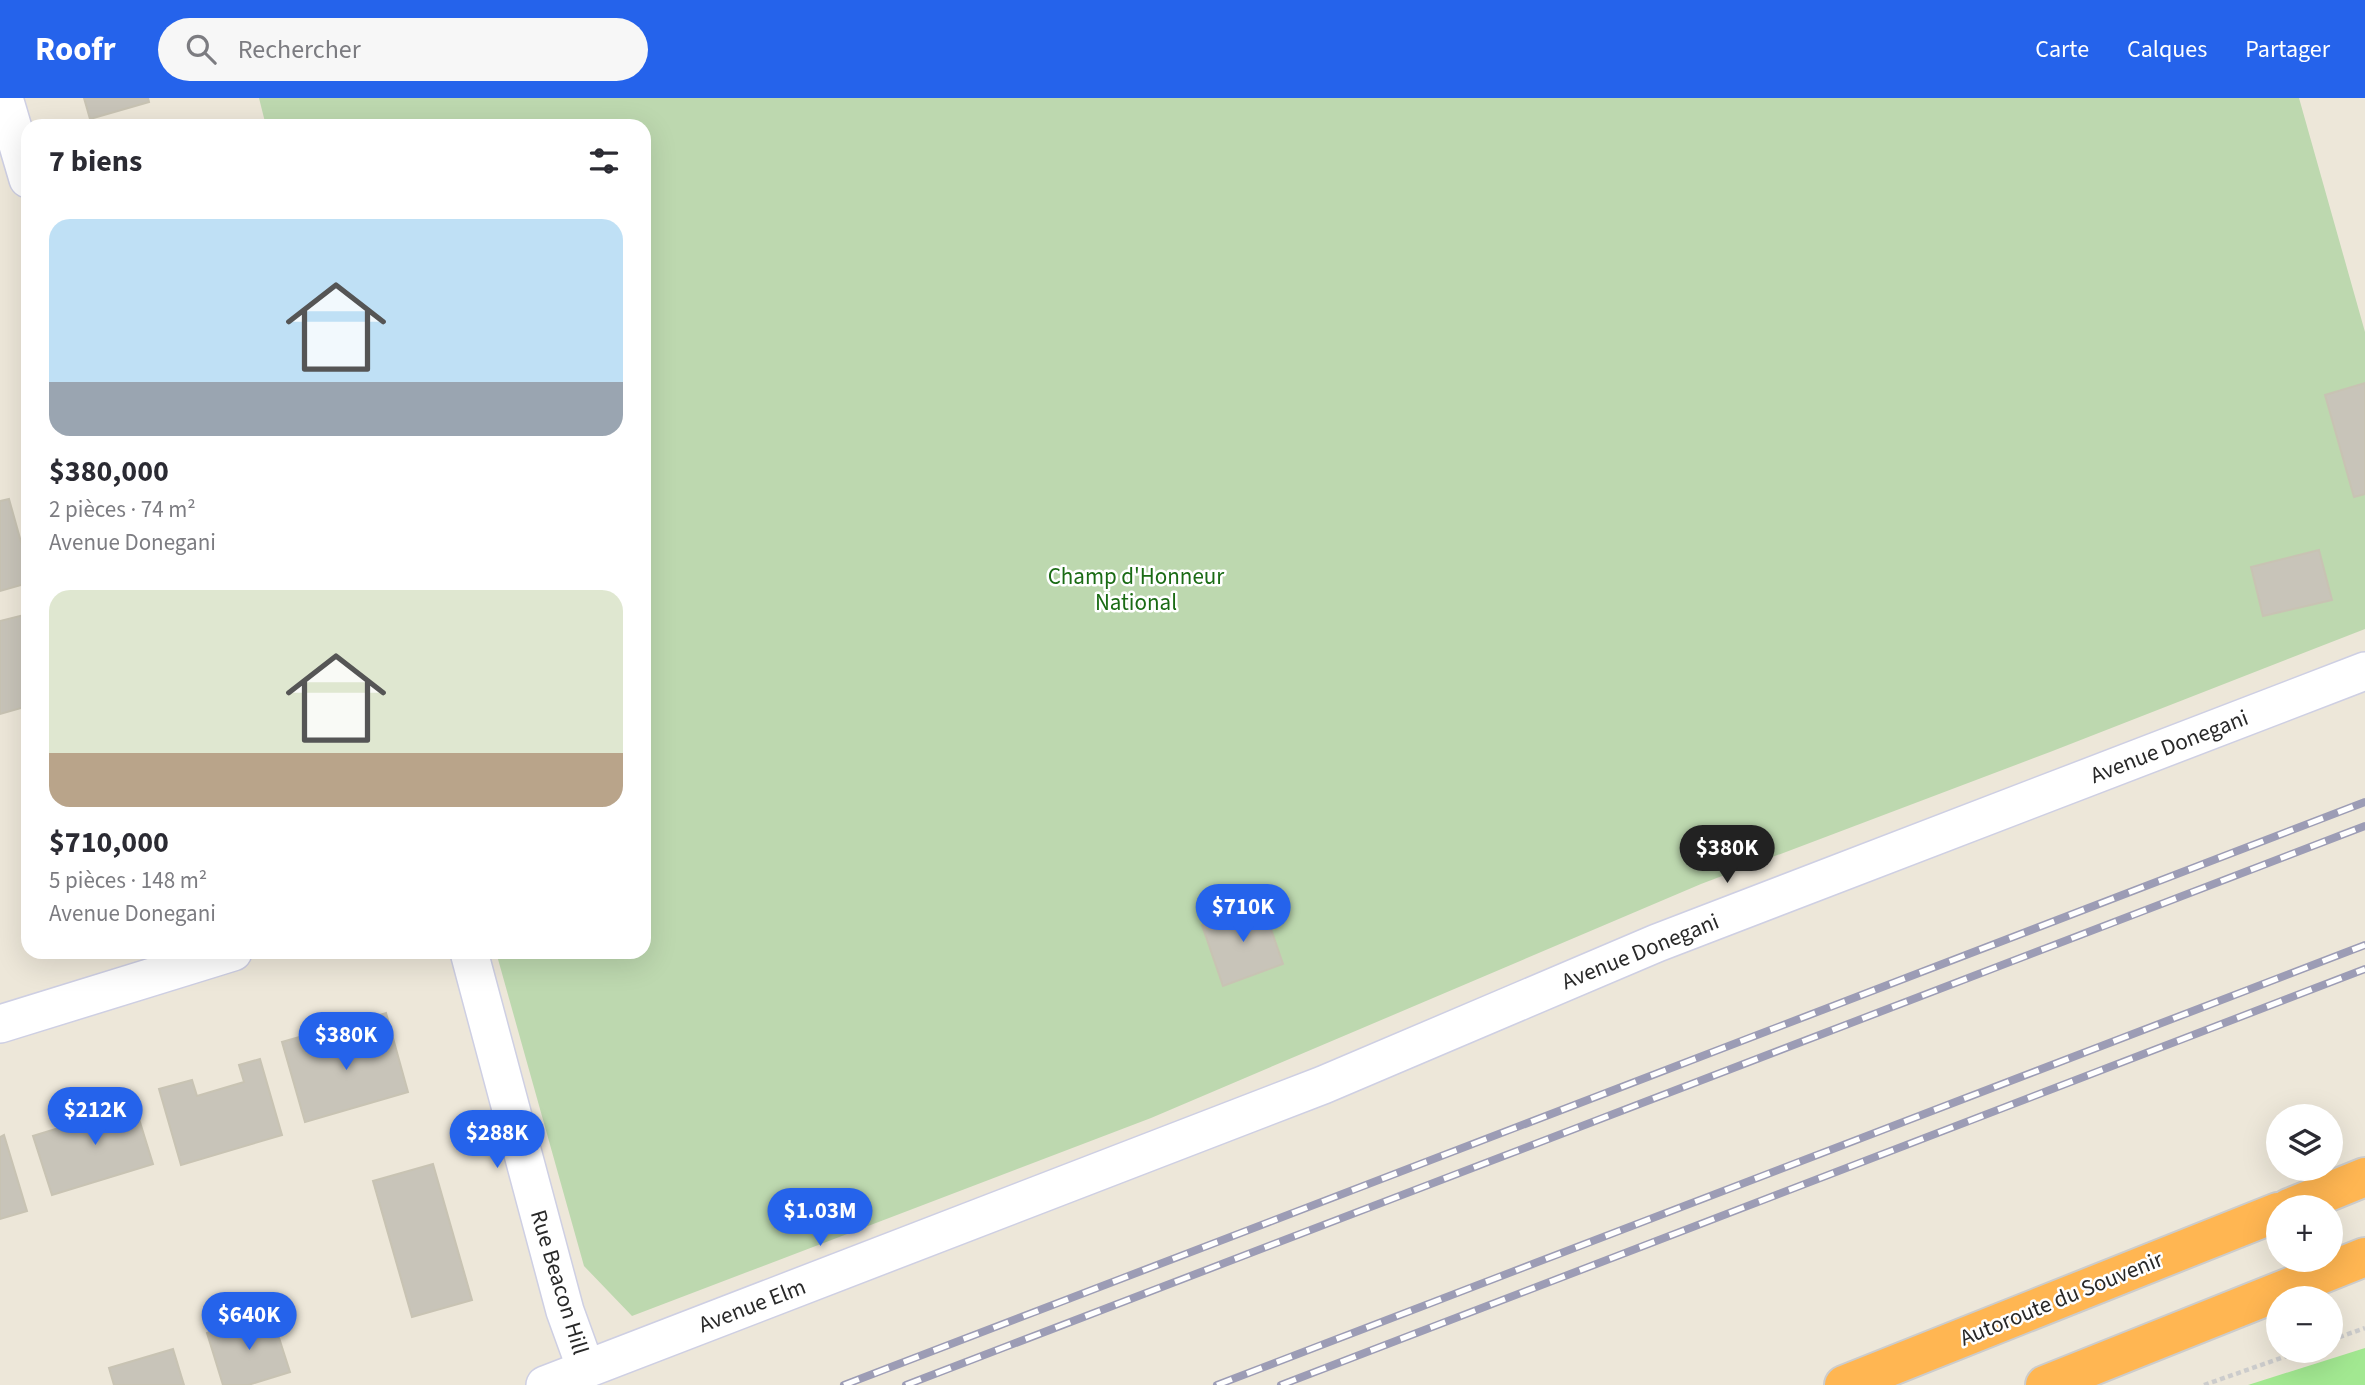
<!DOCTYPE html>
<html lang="fr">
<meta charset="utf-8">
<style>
:root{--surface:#fff;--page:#f7f7f7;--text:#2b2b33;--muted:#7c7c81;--accent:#2563eb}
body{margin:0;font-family:"Source Sans 3",sans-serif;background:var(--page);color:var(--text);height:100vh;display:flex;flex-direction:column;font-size:26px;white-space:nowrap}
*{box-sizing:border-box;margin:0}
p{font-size:23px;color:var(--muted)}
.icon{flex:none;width:38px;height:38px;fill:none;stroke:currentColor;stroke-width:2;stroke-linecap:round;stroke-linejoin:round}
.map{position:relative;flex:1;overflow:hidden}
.drawer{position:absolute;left:21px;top:21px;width:630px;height:840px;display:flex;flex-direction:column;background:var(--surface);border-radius:21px;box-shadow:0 7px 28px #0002}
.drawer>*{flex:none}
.tools{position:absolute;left:2266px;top:1006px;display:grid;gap:14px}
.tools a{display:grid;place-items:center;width:77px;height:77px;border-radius:50%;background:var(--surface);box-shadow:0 7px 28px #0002;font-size:35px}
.price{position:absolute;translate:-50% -60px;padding:0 16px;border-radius:24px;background:var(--accent);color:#fff;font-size:23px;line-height:46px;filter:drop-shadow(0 2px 4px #0008)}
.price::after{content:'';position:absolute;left:50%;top:42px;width:21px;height:16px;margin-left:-10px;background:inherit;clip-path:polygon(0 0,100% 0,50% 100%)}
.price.on{background:#222;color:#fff}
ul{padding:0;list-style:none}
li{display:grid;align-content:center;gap:14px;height:371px;padding:0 28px}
li span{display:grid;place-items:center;height:217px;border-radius:21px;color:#555}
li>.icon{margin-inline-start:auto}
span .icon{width:126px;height:126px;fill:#fffc;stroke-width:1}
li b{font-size:30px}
h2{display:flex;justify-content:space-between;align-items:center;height:84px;padding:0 28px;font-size:30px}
header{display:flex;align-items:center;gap:42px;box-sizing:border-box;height:98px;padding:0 35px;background:var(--accent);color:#fff}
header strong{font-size:33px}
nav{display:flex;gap:38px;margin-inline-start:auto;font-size:24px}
.search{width:490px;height:63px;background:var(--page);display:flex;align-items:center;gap:18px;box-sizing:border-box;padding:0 24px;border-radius:38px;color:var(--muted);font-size:26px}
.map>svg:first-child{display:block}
.green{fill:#a2e891}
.cemetery{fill:#bdd8af}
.building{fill:#c8c4b9;stroke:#c8c3b3;stroke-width:2}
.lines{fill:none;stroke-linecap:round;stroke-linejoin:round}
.street-casing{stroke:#cecfe3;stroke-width:40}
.highway-casing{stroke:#ccc;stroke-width:42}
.path{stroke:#ccc;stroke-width:4.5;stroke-dasharray:5 3.5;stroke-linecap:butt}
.street{stroke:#fff;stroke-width:37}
.highway{stroke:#ffb652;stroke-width:38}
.rail-casing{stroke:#9c9cb5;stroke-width:8}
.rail{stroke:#fff;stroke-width:5;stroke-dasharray:16;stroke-linecap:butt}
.labels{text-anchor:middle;stroke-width:5;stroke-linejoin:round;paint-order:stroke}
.park-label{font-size:23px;fill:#1a6b14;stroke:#fff}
.street-label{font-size:23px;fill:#292929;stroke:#fff}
</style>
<header>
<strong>Roofr</strong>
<div class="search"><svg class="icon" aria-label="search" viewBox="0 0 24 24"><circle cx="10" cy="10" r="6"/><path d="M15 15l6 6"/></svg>Rechercher</div>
<nav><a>Carte</a><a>Calques</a><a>Partager</a></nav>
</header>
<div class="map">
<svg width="2365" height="1287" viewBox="0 0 2365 1287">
<rect width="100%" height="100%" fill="#ede7d9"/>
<!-- green -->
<path class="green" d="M2365,1250V1287H2248Z"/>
<!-- cemetery -->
<path class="cemetery" d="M259,0H2299L2365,234V531L2050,654L1701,786L1151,1020L632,1218L584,1168L496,854H644V28H266Z"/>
<!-- building -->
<g class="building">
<path d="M84,0H148L149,4L90,21Z"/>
<path d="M2365,285V396L2354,399L2325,297Z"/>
<path d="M9,401L28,469V485L0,493V403Z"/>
<path d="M2319,452L2332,502L2263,518L2251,469Z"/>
<path d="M28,516V608L0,616V523Z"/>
<path d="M1262,805L1283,866L1223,888L1202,827Z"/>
<path d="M386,915L408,994L305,1024L282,944L310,936L315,955L372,938L367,921Z"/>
<path d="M260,961L282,1037L181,1067L159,991L192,982L197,998L244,984L239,967Z"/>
<path d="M130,992L153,1066L52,1097L33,1038L108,1015L104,1000Z"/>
<path d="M4,1037L27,1113L0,1121V1039Z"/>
<path d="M433,1066L472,1202L412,1219L373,1083Z"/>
<path d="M271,1215L290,1274L248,1287H223L207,1235Z"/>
<path d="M173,1251L184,1287H114L109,1270Z"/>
</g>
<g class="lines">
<!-- street casing -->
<g class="street-casing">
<g id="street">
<path d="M4,0L28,81"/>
<path d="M469,854L565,1213L586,1271"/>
<path d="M0,926L233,854"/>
<path d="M545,1287L1323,987L1657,845L2365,573"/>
</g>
</g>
<!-- highway casing -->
<g class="highway-casing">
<g id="highway">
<path d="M2289,1110L2365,1079"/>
<path d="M1844,1287L2278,1114"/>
<path d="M2045,1287L2365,1159"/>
</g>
</g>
<!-- path -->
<g class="path">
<path d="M2331,1242L2365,1230"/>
<path d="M2204,1287L2301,1253"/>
</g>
<!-- street -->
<use href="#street" class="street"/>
<!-- highway -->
<use href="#highway" class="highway"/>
<!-- rail casing -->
<g class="rail-casing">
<g id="rail">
<path d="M844,1287L2365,704"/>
<path d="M906,1287L2365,728"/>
<path d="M1217,1287L2365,847"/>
<path d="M1281,1287L2365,871"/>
</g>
</g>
<!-- rail -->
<use href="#rail" class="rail"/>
</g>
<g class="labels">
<!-- park labels -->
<g class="park-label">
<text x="1136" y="486">Champ d'Honneur<tspan x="1136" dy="26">National</tspan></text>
</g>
<!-- street labels -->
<g class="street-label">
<text transform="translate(2169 648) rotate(-21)" y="8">Avenue Donegani</text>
<text transform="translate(1640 853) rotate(-22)" y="8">Avenue Donegani</text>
<text transform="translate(560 1184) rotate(73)" y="8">Rue Beacon Hill</text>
<text transform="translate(2061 1200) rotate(-22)" y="8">Autoroute du Souvenir</text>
<text transform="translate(752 1207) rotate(-21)" y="8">Avenue Elm</text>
</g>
</g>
</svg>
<div class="tools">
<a><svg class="icon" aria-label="layers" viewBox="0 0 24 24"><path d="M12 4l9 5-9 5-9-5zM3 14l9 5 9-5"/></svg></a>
<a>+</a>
<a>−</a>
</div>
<b class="price on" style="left:1727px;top:787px">$380K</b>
<b class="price" style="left:1243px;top:846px">$710K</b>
<b class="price" style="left:346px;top:974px">$380K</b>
<b class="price" style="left:95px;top:1049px">$212K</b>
<b class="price" style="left:497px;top:1072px">$288K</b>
<b class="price" style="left:820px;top:1150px">$1.03M</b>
<b class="price" style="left:249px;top:1254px">$640K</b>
<section class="drawer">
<h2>7 biens<svg class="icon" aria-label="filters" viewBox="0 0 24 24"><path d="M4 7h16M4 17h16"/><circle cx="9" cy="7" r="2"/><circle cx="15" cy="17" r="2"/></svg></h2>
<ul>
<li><span style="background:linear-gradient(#bfe0f5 75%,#9aa5b1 0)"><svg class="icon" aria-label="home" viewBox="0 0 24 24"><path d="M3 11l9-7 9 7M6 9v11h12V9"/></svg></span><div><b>$380,000</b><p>2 pièces · 74 m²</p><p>Avenue Donegani</p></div></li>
<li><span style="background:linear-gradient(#dfe7d0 75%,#b9a48a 0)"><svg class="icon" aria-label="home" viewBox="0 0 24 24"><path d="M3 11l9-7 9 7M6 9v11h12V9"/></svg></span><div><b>$710,000</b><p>5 pièces · 148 m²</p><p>Avenue Donegani</p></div></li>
</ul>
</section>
</div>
